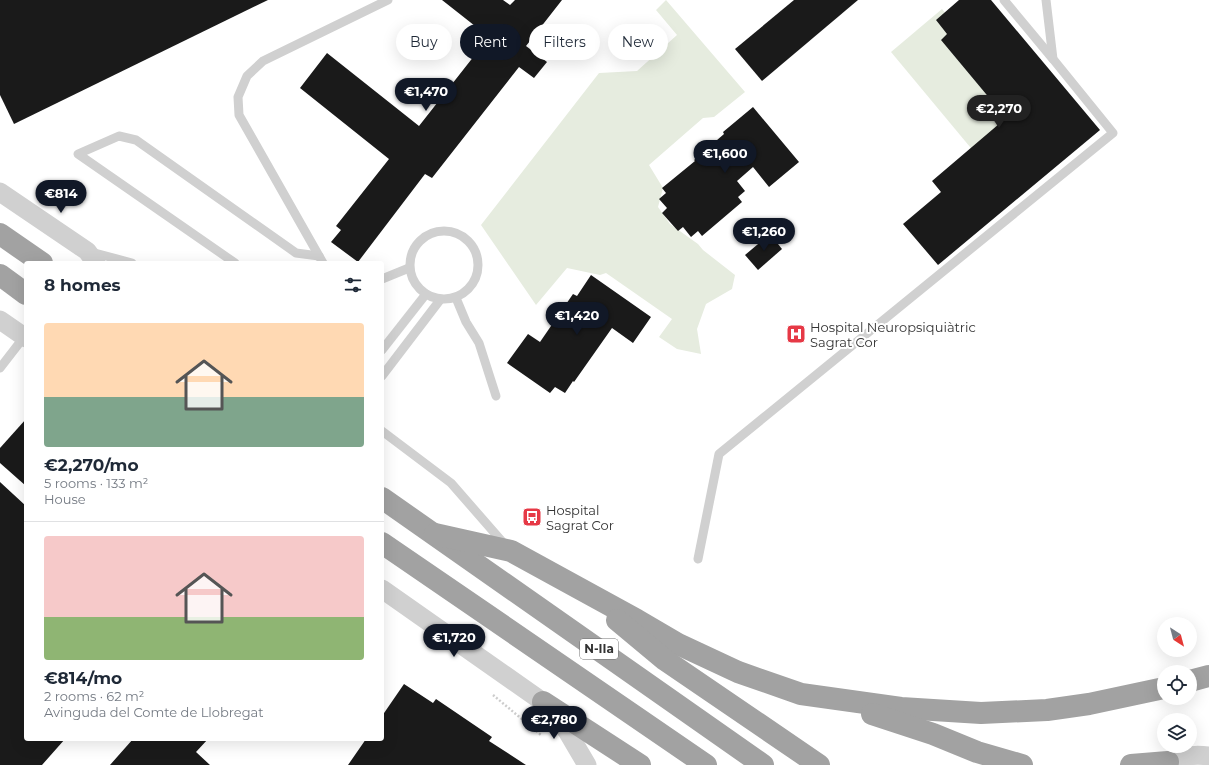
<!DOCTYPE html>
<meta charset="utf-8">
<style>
:root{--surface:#fff;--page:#f6f6f7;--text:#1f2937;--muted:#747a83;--line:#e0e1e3;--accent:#111827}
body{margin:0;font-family:Montserrat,sans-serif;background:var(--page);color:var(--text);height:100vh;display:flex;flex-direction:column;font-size:15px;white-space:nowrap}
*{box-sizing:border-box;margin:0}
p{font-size:13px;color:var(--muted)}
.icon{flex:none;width:22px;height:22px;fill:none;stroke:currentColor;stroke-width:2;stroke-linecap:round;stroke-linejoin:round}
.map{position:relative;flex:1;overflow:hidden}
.details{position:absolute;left:24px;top:261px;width:360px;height:480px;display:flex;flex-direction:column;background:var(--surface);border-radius:4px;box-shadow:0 4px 16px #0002}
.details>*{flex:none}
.top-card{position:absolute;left:396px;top:24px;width:380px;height:36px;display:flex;gap:8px}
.needle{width:26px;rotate:144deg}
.tools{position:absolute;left:1157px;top:617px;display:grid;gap:8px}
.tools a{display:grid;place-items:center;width:40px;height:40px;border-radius:50%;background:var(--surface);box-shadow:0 4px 16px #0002;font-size:20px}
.price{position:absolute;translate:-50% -34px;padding:0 9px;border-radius:14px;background:var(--accent);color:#fff;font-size:13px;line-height:26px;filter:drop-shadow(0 1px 2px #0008)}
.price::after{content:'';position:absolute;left:50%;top:24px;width:12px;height:9px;margin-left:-6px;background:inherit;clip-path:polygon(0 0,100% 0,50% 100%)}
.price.active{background:#222;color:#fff}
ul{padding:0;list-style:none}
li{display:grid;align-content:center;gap:8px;height:212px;padding:0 20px}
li+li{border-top:1px solid var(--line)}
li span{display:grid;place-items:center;height:124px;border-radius:4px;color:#555}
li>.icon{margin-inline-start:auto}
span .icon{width:72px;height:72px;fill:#fffc;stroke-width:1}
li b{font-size:17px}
h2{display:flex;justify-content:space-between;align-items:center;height:48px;padding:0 20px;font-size:17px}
.tag{padding:0 14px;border-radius:18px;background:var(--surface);box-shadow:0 4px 16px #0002;font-size:14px;line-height:36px}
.tag.active{background:var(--accent);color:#fff}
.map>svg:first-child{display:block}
.green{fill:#e6ecdf}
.building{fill:#1a1a1a}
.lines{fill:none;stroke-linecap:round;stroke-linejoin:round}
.path{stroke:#cdcdcd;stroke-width:2.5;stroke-dasharray:2 2;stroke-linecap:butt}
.service{stroke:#d0d0d0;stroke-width:9}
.minor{stroke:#d0d0d0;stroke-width:19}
.trunk{stroke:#a2a2a2;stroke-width:22}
.labels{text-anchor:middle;stroke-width:4;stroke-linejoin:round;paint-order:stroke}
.shield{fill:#fff;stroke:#707070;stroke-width:1}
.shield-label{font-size:12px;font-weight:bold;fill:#333}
.poi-label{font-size:13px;fill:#333;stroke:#fff;text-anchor:start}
</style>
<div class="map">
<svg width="1209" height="765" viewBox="0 0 1209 765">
<rect width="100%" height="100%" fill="#fff"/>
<!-- green -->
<g class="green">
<path d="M666,0L745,92L714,117L703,118L649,165L663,188L658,207L670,224L698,244L703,250L735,275L732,289L706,304L697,329L701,354L677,349L659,337L672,319L606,273L600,275L567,268L536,305L481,225L599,73L637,71L677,35L656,10Z"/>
<path d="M942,9L1026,110L975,153L891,52Z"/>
</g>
<!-- building -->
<g class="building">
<path d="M0,0H268L14,124L0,95Z"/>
<path d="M442,0H503L510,5L515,0H562L526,46L547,62L534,78L519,67L432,178L425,174L358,262L331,242L341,230L336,226L389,159L300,88L327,53L419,126L489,37Z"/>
<path d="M794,0H858L762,81L735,49Z"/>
<path d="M959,0H991L1100,130L938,265L903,224L941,192L932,181L1006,118L941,40L947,34L936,20Z"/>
<path d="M753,107L799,162L769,187L753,167L737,181L745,191L738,197L742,202L702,236L698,231L691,237L683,227L678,231L662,213L667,208L659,199L666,193L662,188L695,161L694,160L724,134L723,132Z"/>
<path d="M770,234L782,249L758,270L745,255Z"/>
<path d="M591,275L651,317L633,343L612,328L574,382L573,381L565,393L555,387L550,393L507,363L528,334L540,342L573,294L577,296Z"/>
<path d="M26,419V486L0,463V448Z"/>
<path d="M0,482L26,506V739H65L42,765H0Z"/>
<path d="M404,684L433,703L436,699L492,737L489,741L526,765H348L366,739H382V716Z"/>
<path d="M133,739H208L196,752L210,765H110Z"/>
</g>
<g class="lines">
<!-- path -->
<path class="path" d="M493,695L541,735"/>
<!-- service -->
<g class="service">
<path d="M1004,0L1053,59"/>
<circle cx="444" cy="265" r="34"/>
<path d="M91,252L132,263"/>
<path d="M235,263L78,154L119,136L136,140L296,253L319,256"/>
<path d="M323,263L239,115L238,97L247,76L263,61L388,0"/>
<path d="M382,279L409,268"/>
<path d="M456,298L466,322L479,343L496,396"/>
<path d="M382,350L426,294"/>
<path d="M0,368L24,337"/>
<path d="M382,376L440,300"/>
<path d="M382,431L451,483L506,546"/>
<path d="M698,559L719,454L1113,133L1053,59L1046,0"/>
</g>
<!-- minor -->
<g class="minor">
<path d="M0,192L87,251L96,263"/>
<path d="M0,320L26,338"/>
<path d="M382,589L543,702L567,731L587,765"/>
<path d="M1163,765C1177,756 1193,754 1209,756"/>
</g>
<!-- trunk -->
<g class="trunk">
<path d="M0,234L42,263"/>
<path d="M0,275L26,294"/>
<path d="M382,498L763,765"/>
<path d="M435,534L511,551L637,620L678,644L738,672L801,694L901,708L981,713L1047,710L1089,704L1164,688"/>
<path d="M382,543L706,765"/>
<path d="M617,620L665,660L819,765"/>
<path d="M1190,681L1209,676"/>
<path d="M543,702L640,765"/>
<path d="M872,714L933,734L977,752L1022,765"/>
<path d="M1131,765L1168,762"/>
</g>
</g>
<!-- icons -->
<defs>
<g id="hospital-square" transform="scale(1)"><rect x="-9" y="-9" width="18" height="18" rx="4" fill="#e63946" stroke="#fff"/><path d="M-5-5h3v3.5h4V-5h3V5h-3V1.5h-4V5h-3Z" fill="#fff"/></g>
<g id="bus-square" transform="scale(1)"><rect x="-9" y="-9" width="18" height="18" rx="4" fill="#e63946" stroke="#fff"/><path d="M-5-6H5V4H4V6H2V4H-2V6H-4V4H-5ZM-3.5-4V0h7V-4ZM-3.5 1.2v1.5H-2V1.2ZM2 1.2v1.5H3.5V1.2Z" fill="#fff"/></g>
</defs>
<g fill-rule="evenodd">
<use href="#hospital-square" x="796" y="334"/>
<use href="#bus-square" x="532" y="517"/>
</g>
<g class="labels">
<!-- shield labels -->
<rect class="shield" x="580" y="639" width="38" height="20" rx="3"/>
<g class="shield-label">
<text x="599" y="653">N-IIa</text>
</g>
<!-- poi labels -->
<g class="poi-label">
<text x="810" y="332">Hospital Neuropsiquiàtric<tspan x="810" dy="15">Sagrat Cor</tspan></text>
<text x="546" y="515">Hospital<tspan x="546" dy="15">Sagrat Cor</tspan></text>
</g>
</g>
</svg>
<div class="tools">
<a><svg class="needle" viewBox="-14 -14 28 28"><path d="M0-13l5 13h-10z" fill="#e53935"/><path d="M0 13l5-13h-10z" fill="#747a83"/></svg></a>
<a><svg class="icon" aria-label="locate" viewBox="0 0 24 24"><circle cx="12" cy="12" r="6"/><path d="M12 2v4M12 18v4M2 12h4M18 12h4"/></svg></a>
<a><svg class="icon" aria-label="layers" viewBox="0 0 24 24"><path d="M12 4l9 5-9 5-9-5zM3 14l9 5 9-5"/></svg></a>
</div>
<b class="price" style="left:426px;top:112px">€1,470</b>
<b class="price active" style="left:999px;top:129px">€2,270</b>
<b class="price" style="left:725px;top:174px">€1,600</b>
<b class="price" style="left:61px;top:214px">€814</b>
<b class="price" style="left:764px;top:252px">€1,260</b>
<b class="price" style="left:577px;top:336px">€1,420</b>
<b class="price" style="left:454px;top:658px">€1,720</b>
<b class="price" style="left:554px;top:740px">€2,780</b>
<div class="top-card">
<a class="tag">Buy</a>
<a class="tag active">Rent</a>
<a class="tag">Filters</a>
<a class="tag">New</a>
</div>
<section class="details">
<h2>8 homes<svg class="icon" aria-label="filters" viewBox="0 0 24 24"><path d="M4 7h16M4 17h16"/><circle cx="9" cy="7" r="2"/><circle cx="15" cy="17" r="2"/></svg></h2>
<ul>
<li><span style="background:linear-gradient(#ffd9b3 60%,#7fa58c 0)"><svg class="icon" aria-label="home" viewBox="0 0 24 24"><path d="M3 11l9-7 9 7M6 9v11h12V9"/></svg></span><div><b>€2,270/mo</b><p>5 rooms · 133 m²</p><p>House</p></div></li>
<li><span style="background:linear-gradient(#f6c9c9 65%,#8fb573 0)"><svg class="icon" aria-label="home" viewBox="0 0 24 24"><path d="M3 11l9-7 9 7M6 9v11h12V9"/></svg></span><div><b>€814/mo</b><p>2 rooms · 62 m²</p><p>Avinguda del Comte de Llobregat</p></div></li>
</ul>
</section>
</div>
